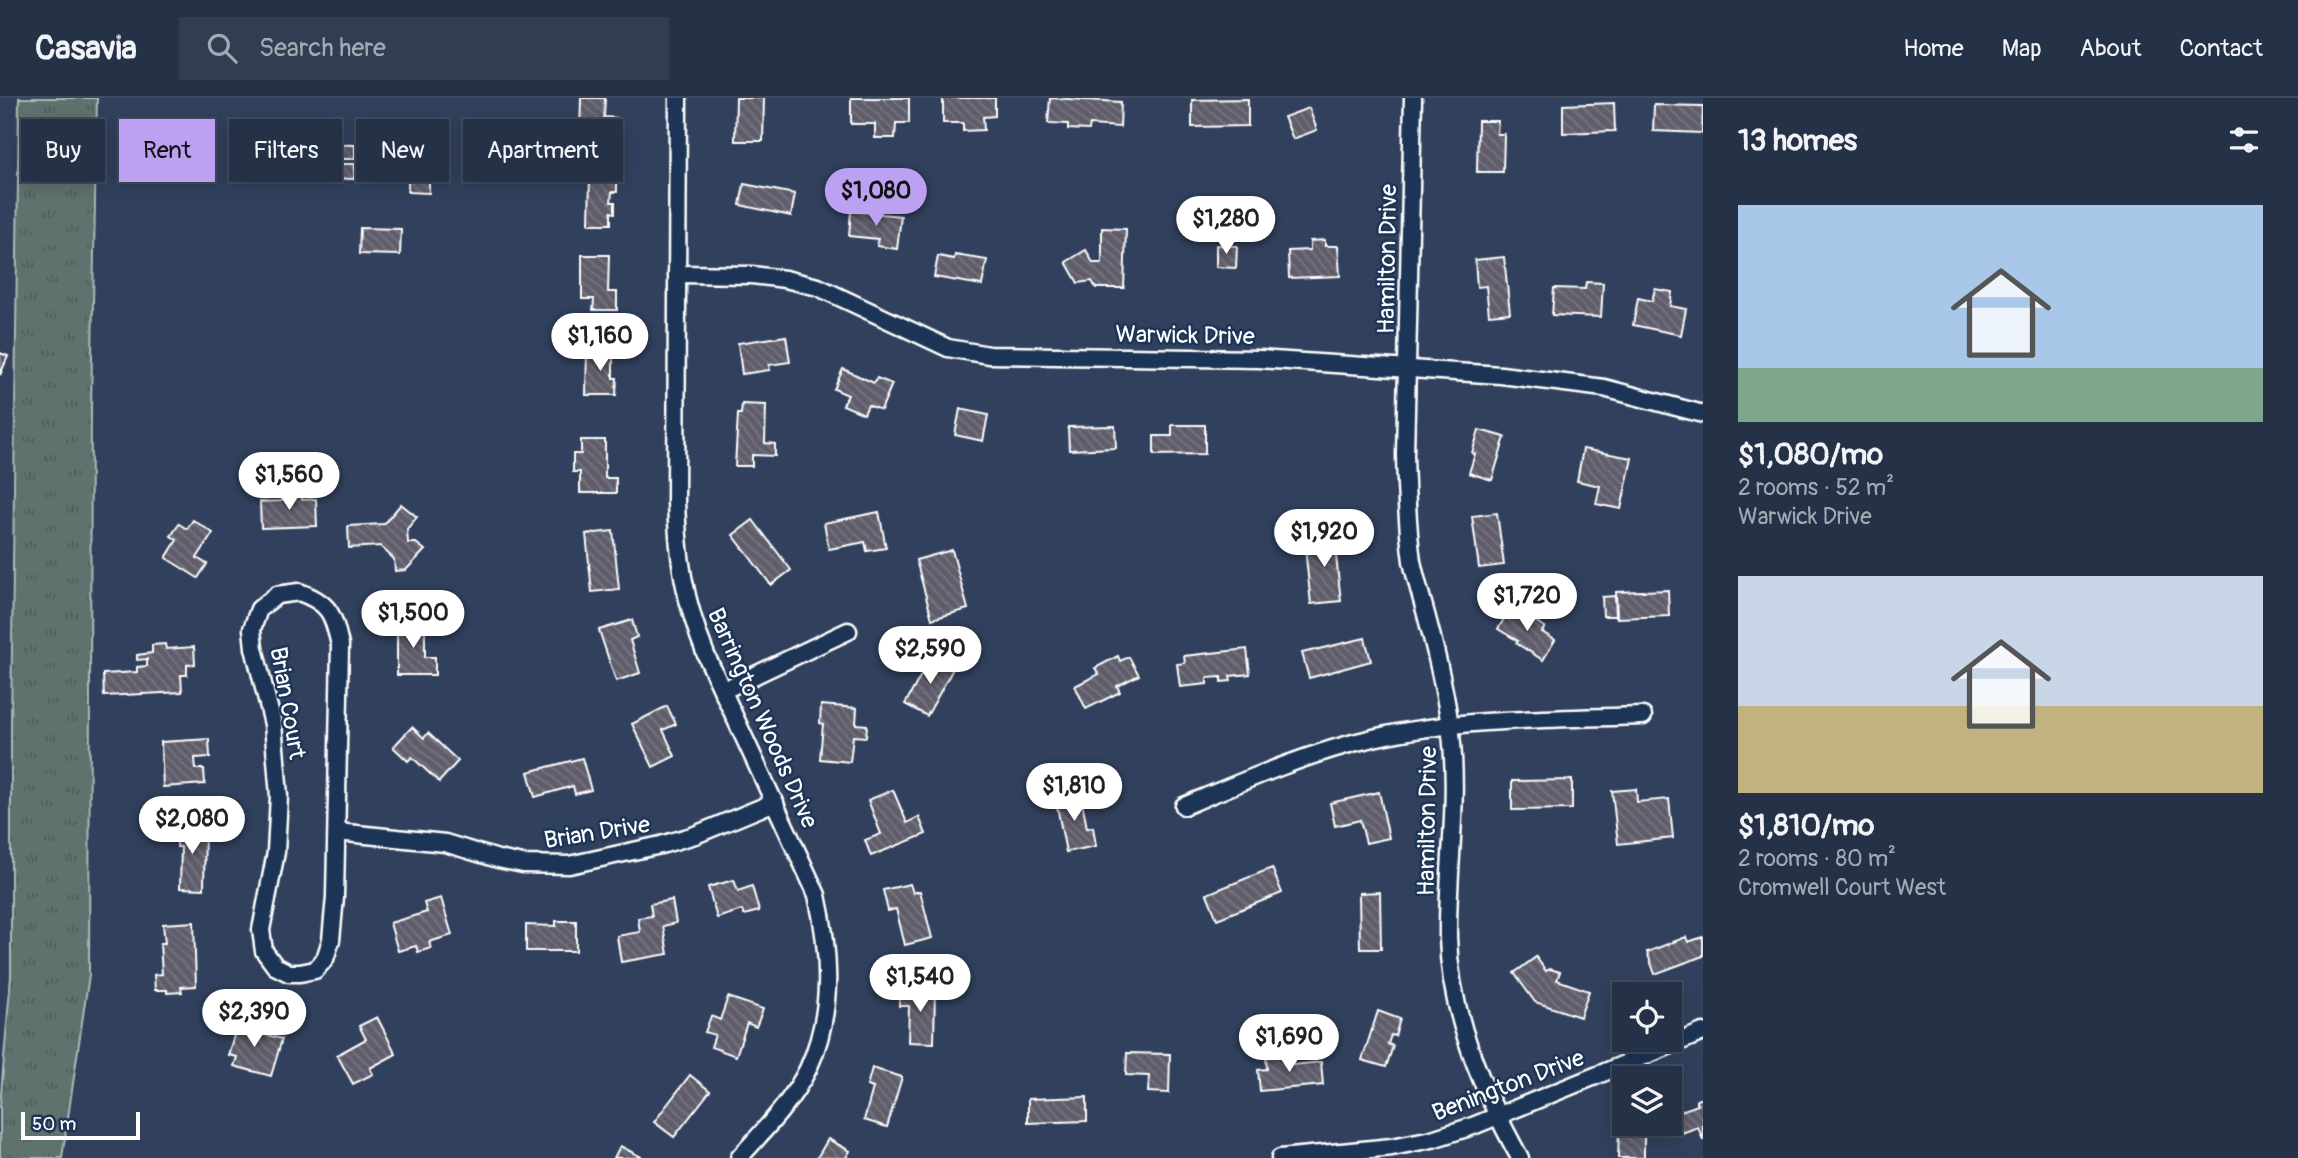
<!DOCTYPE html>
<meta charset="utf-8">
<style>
:root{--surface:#253146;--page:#313d51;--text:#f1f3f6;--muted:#a3a9b3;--line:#424c5f;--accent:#bca0f2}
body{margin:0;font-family:Pangolin,sans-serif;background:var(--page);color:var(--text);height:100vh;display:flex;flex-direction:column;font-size:26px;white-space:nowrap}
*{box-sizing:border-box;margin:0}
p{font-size:23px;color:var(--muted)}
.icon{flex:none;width:38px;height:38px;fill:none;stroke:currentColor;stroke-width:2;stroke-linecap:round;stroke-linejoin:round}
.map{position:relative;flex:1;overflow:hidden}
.sheet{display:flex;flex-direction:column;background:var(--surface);width:595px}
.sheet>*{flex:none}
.hud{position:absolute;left:21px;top:21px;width:665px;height:63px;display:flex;gap:14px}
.tools{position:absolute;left:1612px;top:884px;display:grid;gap:14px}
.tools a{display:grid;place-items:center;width:70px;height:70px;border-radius:0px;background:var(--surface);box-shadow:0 4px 18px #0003,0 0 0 2px var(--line);font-size:35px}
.scale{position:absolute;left:21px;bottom:18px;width:119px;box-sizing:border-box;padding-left:7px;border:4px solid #fff;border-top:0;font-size:19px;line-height:24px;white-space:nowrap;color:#fff;-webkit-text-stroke:5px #1d3557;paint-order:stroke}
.price{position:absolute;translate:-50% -60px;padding:0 16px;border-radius:24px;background:#fff;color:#222;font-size:23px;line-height:46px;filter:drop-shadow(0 2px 4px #0008)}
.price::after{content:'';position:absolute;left:50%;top:42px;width:21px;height:16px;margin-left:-10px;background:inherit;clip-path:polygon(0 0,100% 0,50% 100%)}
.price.active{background:var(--accent);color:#111}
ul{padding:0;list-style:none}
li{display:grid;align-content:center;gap:14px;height:371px;padding:0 35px}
li span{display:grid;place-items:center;height:217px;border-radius:0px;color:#555}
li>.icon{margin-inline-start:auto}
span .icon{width:126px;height:126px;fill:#fffc;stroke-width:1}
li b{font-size:30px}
h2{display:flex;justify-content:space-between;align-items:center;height:84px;padding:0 35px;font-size:30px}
.pill{padding:0 24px;border-radius:0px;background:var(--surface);box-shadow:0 4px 18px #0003,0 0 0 2px var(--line);font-size:24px;line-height:63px}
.pill.active{background:var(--accent);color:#111}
header{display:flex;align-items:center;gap:42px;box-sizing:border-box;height:98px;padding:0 35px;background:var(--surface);border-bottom:2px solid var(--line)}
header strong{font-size:33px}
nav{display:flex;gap:38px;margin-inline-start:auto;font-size:24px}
.search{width:490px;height:63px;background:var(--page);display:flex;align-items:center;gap:18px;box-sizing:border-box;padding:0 24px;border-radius:0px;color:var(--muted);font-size:26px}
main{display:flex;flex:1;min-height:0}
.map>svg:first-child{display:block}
.grass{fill:url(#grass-tufts);stroke:#aeb9b6;stroke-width:2}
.building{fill:url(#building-back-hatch);stroke:#fff;stroke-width:2}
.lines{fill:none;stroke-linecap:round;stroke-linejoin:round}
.minor-casing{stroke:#fff;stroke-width:21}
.minor{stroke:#1d3557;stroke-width:16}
.labels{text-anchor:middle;stroke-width:5;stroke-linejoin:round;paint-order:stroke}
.street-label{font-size:24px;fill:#fff;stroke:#1d3557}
</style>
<header>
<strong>Casavia</strong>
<div class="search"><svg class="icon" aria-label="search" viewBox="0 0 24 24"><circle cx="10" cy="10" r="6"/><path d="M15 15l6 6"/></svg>Search here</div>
<nav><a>Home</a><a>Map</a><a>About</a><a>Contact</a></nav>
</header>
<main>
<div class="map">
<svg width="1703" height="1060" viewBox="0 0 1703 1060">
<defs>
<pattern id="grass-tufts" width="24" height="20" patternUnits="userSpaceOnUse" patternTransform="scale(1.75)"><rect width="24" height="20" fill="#5e736e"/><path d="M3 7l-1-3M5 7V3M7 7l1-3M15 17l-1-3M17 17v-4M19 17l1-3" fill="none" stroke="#535c5a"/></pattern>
<pattern id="building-back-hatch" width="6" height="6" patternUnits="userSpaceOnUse" patternTransform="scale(1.75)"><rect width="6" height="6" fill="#5f5d6b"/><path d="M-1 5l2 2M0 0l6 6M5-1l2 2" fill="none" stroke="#777581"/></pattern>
</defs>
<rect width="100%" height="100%" fill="#31415d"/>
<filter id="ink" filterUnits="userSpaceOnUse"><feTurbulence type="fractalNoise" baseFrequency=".0143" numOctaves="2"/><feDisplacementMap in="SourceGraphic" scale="14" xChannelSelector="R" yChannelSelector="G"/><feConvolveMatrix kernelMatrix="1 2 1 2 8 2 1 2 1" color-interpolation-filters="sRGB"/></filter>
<g filter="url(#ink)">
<!-- grass -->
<path class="grass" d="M19,0H97L91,310L89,877L62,1060H0V1007L11,878V627Z"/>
<!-- building -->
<g class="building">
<path d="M581,0H605L604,19L617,20V36H606V39L580,38Z"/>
<path d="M736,0H764L763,43H735Z"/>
<path d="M851,0H909V25H896L895,40H875V26H851Z"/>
<path d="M943,0H995V18L983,19L984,32L963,33V25H943Z"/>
<path d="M1050,0L1121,4L1120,29L1090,27L1089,32L1068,31V26L1048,25Z"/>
<path d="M1248,1V28L1192,29V2Z"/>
<path d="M1614,5L1615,33L1563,35V7Z"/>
<path d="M1654,7L1703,8L1702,35L1653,33Z"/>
<path d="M1309,10L1317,32L1293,41L1284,19Z"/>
<path d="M1478,23H1498L1497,36H1504L1503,74H1477Z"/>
<path d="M390,35H408V41L445,42V70H390Z"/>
<path d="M158,44H167V53H188L189,78L135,79V75H128L127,47L158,46Z"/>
<path d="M328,46L355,47V61H341V66H355L354,81L327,80Z"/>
<path d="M408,73H429V95L408,94Z"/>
<path d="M590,75L617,76V94H612L611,104H615V115L611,114V126H589Z"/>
<path d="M744,86L795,96L791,118L740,107Z"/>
<path d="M851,113L901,118L897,151L877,148L878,141L849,138Z"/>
<path d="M360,130L401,131L400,157L359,156Z"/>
<path d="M1102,130L1126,131L1124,190H1096L1092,183L1078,185L1066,164L1086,152L1093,165H1102Z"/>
<path d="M1325,142V148H1338L1340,178L1289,180L1288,153L1310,152V143Z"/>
<path d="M1216,147L1237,148L1236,170L1216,169Z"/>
<path d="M582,157H609L608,194H617V212H593L594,201H582Z"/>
<path d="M955,157L987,162L982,187L934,179L938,158L954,161Z"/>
<path d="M1504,159L1510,215L1489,217L1486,188L1477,189L1475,162Z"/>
<path d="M1586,184L1603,185L1601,219L1552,217L1554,190L1585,191Z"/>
<path d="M1655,191L1672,194L1670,208L1686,211L1681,237L1633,227L1638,200L1652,203Z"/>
<path d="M786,238L790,264L769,267L770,272L742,276L738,245Z"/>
<path d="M587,250L613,251V280H617L616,297H586Z"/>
<path d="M0,255L8,258L0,277Z"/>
<path d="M843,271L874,285L877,280L892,286L881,312L868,307L864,316L843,307L848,297L834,291Z"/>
<path d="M742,306L766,307L765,345L775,346V358L752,357V368H735L738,316H741Z"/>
<path d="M960,311L988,317L983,343L955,337Z"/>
<path d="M1172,327H1205V356L1154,357V338H1172Z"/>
<path d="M1115,328L1116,350L1069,352L1068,329Z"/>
<path d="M1479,332L1505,339L1492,382L1469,375L1475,356L1472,355Z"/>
<path d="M581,342H605V380H616V395H580V374H573V356H581Z"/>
<path d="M1583,351L1632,360L1621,411L1596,406L1600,388L1577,383Z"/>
<path d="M302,393V402L316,401L317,428L261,430L260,404L282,403V394Z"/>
<path d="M401,406L417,419L407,431L408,445H416L425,452L406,472L395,473L394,461L380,448L349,450L348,428L384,426Z"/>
<path d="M879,414L886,450L867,453L865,444L829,451L824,425Z"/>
<path d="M1497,415L1504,467L1479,470L1472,418Z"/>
<path d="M193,422L213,435L197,460L207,466L198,480L166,460L177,442L171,438L179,426L187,431Z"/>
<path d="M753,422L791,472L771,487L733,437Z"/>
<path d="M613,433L619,491L592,494L586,436Z"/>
<path d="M1340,436L1343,457L1336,458L1341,503L1311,506L1305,450L1317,449L1316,438Z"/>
<path d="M952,452L968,511L932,521L916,462Z"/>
<path d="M1668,492L1669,518L1617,520L1616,494Z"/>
<path d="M1615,498L1616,518H1603L1602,499Z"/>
<path d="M1511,509L1545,529L1542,534L1555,542L1543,562L1516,545L1518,543L1498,531Z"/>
<path d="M632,522L637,539L630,542L640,575L616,583L599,532Z"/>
<path d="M397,524H425V559H435V577H397Z"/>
<path d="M1365,540L1371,563L1309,580L1302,555Z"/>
<path d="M165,546L166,551L194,549L195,566L187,567V577H181L182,594L104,598L103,576L137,574V569L147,568V561L137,562V557L152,555V547Z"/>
<path d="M1247,551L1250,576L1230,578L1231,583L1221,584V579L1207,580V586L1180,589L1177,566L1185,565L1184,558Z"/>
<path d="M932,557L954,569L927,618L905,606Z"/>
<path d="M1118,558L1120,563L1129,559L1139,577L1117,588L1120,594L1086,611L1075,588L1099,576L1095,570Z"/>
<path d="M821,607L857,610L856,626L867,627L866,639L853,638L850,664L820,661L823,626L820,625Z"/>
<path d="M667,608L676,626L663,632L675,658L653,669L632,626Z"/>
<path d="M412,629L424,640L428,635L458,663L439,684L412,659L408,663L393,649Z"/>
<path d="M209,641L210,659L195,660L196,671H204L205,686L163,689L161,644Z"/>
<path d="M582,660L591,692L575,696L573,688L535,699L528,674Z"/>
<path d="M1572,682V711L1512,712V683Z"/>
<path d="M1636,691L1637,704L1669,701L1673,740L1618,746L1612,693Z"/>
<path d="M893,692L907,725L919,719L926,736L871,758L865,742L881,736L868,702Z"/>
<path d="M1080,693L1087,730L1093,729L1096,748L1066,754L1055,698Z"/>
<path d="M1379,694L1389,740L1366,745L1360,722L1335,728L1330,705Z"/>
<path d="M177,727H205L204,791L180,790L181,749H177Z"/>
<path d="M1272,770L1282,795L1217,821L1207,796Z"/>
<path d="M734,782L738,793L752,788L759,813L744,817L742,812L717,820L708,789Z"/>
<path d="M910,786L913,795L920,793L932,840L905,847L896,811L888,813L883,792Z"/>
<path d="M1380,794L1381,851H1360L1359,795Z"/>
<path d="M441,800L452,837L429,844L431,850L418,854L416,848L398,853L390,825L427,814L424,805Z"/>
<path d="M672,802L676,825L663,828L668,856L621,864L617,838L640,834L638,820L652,818L650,806Z"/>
<path d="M556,823H576V853H526V827L556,828Z"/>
<path d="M194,824L196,888L181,889L182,894L167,895V892H155L154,877L162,876L160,845H165L163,826Z"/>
<path d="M1686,839L1688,844L1703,839V858L1655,876L1647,854Z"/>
<path d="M1536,859L1546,873L1550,871L1560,874L1557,882L1589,893L1580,919L1535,904L1514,875Z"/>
<path d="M903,890H935L934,945L908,944L909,908H899V898H903Z"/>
<path d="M728,899L763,911L756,929L747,925L736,958L711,949L715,937L705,934L711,918L720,922Z"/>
<path d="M1378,913L1400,921L1395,938L1391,937L1388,946L1393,948L1386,969L1362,962Z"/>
<path d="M377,919L396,956L370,970L373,976L353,986L337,957L366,941L359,928Z"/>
<path d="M239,921L259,926L256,934L282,941L271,978L234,968L237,959L228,957Z"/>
<path d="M1127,955L1170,956L1169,995L1148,994L1149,978L1126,977Z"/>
<path d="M1292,956L1293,967L1321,964L1323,987L1260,993L1258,972L1267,971L1266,959Z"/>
<path d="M872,970L902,979L887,1029L864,1022L873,990L867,988Z"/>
<path d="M690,977L710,993L674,1039L654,1024Z"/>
<path d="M1087,999V1023L1028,1025V1001Z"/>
<path d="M1703,1000V1042L1698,1029L1682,1035L1675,1015L1698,1007L1696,1002Z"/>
<path d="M1619,1033L1644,1034V1060H1618Z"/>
<path d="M828,1041L850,1053L846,1060H817Z"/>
<path d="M620,1048L643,1060H614Z"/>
</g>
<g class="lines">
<!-- minor casing -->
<g class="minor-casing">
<g id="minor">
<path d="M678,0L676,403C678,461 684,502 706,557L817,797C830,855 834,915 808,971C791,1005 764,1032 739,1060"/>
<path d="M1413,0L1405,357C1406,392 1407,427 1412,463C1416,483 1423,504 1428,524C1437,558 1445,593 1450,628C1460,699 1447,769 1448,840C1450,918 1483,993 1520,1060"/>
<path d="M677,176L752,177L785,181L818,189L948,250L989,257L1259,261L1501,277L1604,290L1703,316"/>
<path d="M299,494C330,505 333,516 340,547L335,799L331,842L325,861L315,872L300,875H289L275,868L264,853L261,832L276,754L279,698L273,626L254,550L252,531L259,511L277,497Z"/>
<path d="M724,592L848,533"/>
<path d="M1184,708C1246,682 1308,655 1373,640C1461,620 1553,621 1643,618"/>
<path d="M337,734L445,745L498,761L523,766L569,767L661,747L695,737L775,704"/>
<path d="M1280,1060L1392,1049L1432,1041L1473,1028L1703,934"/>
</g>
</g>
<!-- minor -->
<use href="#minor" class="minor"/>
</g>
</g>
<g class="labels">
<!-- street labels -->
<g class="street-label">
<text transform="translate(1387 161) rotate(-89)" y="8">Hamilton Drive</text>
<text transform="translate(1185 237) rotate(1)" y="8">Warwick Drive</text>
<text transform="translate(288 605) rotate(80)" y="8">Brian Court</text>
<text transform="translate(763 620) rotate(66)" y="8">Barrington Woods Drive</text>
<text transform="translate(1427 723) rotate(-89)" y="8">Hamilton Drive</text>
<text transform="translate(597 734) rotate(-9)" y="8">Brian Drive</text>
<text transform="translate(1508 987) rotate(-21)" y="8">Benington Drive</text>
</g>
</g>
</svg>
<div class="tools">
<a><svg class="icon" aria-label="locate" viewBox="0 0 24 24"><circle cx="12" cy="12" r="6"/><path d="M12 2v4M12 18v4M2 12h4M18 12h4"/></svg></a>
<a><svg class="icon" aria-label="layers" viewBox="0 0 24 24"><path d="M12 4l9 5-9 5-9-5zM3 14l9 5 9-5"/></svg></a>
</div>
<div class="scale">50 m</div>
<b class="price active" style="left:876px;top:130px">$1,080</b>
<b class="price" style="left:1226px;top:158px">$1,280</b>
<b class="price" style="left:600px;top:275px">$1,160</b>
<b class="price" style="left:289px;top:414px">$1,560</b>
<b class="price" style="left:1324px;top:471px">$1,920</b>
<b class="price" style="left:1527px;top:535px">$1,720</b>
<b class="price" style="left:413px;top:552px">$1,500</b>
<b class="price" style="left:930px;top:588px">$2,590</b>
<b class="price" style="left:1074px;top:725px">$1,810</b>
<b class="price" style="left:192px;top:758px">$2,080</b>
<b class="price" style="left:920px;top:916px">$1,540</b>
<b class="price" style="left:254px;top:951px">$2,390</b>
<b class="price" style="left:1289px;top:976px">$1,690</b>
<div class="hud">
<a class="pill">Buy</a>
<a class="pill active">Rent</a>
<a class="pill">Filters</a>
<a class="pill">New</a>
<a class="pill">Apartment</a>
</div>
</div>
<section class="sheet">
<h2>13 homes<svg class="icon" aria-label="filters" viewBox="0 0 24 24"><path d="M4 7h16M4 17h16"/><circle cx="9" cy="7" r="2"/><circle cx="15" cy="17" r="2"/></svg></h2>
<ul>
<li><span style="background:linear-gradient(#a9c7e8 75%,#7fa58c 0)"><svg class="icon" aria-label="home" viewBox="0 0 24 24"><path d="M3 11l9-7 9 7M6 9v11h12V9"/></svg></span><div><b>$1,080/mo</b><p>2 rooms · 52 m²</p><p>Warwick Drive</p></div></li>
<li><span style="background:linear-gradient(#c9d6e8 60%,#c2b280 0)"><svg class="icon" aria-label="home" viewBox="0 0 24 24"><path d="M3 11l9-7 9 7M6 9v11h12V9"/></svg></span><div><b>$1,810/mo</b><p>2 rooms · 80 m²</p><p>Cromwell Court West</p></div></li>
</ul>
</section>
</main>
